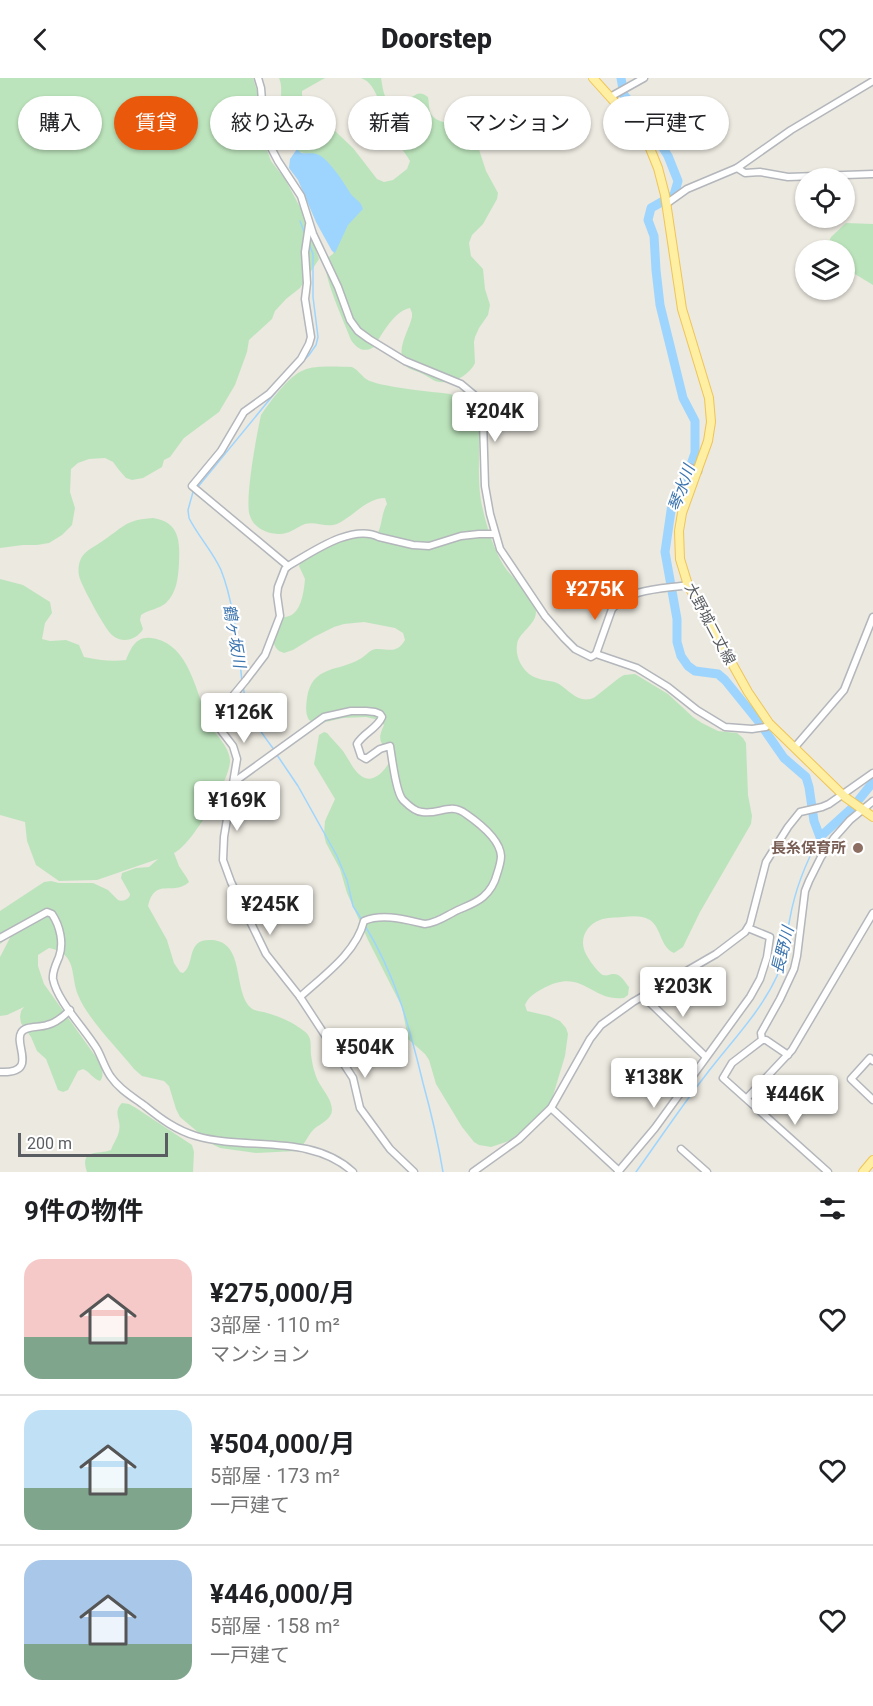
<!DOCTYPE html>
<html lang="ja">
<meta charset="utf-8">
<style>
:root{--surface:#fff;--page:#f2f2f2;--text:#202124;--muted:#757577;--line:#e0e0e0;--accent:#ea580c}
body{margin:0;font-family:Roboto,"Noto Sans JP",sans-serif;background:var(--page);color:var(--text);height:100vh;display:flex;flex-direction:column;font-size:22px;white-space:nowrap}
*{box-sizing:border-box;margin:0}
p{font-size:20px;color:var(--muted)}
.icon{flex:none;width:33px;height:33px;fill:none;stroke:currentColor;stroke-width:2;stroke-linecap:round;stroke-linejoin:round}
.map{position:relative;height:1094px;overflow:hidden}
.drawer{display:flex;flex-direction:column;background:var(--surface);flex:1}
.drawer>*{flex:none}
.hud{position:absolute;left:18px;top:18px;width:837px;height:54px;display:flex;gap:12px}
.fabs{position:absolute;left:795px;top:90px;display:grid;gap:12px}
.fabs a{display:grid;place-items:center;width:60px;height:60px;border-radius:50%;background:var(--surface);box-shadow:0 2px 4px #0004;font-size:30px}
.scale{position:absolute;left:18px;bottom:15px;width:150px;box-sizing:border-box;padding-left:6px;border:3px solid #595d61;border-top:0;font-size:16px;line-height:21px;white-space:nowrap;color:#595d61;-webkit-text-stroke:4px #fff;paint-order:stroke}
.price{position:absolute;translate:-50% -51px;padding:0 14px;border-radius:6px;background:#fff;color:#222;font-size:20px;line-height:39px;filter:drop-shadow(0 2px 3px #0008)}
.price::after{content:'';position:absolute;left:50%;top:36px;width:18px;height:14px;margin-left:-9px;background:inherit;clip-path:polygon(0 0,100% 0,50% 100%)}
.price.selected{background:var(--accent);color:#fff}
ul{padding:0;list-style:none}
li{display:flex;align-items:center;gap:18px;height:150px;padding:0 24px}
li+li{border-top:2px solid var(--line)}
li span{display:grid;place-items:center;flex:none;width:168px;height:120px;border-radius:18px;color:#555}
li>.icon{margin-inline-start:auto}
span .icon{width:72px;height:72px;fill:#fffc;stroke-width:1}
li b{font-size:26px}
h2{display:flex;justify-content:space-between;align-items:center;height:72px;padding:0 24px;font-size:26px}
.tag{padding:0 21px;border-radius:27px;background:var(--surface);box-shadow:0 2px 4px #0004;font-size:21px;line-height:54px}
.tag.selected{background:var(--accent);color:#fff}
header{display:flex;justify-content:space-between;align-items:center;height:78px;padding:0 24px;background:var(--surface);font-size:27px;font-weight:800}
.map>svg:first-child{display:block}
.green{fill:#bce4bc}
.water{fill:#9ed5fe}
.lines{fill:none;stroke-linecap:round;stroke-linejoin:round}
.stream{stroke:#9ed5fe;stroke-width:1.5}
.river{stroke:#9ed5fe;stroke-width:9}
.minor-casing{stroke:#b3b6bb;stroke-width:9}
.major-casing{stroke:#f0c455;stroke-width:10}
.minor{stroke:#fff;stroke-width:6}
.major{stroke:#feefa3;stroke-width:8}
.education-dot{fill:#8d6e63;stroke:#fff;stroke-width:2}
.labels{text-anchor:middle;stroke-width:4.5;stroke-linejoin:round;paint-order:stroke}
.street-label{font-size:15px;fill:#595d61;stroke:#fff}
.education-label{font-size:15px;font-weight:bold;fill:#785e54;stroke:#fff;text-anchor:end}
.water-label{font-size:16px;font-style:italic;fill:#3c75af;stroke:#fff}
</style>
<header><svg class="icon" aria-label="back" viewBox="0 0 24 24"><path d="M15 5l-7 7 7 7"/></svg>Doorstep<svg class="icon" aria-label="heart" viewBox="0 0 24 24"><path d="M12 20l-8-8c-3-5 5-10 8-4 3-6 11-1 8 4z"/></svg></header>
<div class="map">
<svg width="873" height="1094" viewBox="0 0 873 1094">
<rect width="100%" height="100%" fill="#ece9e0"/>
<!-- green -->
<g class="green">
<path d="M0,0H253L258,16L264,64L271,83L285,101L301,131L319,181L300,210L286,221L275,233L272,241L249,262L247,274L235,307L219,334L184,360L170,379L164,382L162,389L143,400L132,402L126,400L119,392L113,384L105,380L89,381L78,385L71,391L70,414L75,430L72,447L62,457L49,465L37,467H23L0,470Z"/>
<path d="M279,0H325L302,13V17L312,46L326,47L335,53L353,70L377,101L384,104L393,102L407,91L410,83C404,72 395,64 389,52C381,37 379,6 361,0H381C384,17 384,27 404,29C411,20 417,10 428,19C429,24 429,30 430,34C435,47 456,45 466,47L474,56L486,93L498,115L497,121L483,146L472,157L469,165L471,178L483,191L485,211L490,227L488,237L479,250L475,259L474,264L475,285C469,298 450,308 435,303C431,301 427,298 423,296C413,291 405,292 402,280C399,266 409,252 412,239V235L410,230C394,233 382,256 374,269C364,275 357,271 351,262C345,246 321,195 326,181L333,176L336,168L312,76L297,74C286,59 280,38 281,19C281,12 282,7 279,0Z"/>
<path d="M846,145L873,146V207L845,190L844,172H829L827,168L831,159Z"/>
<path d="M352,289C358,292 361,297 366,301C377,309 435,314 450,316C461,320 472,329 477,340C481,350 479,362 479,372C479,392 478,413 483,432C487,450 494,472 504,488C513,502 529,511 535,528C541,546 518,553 517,567C515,580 524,596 537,600C544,603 552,602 559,606C571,614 580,627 595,619L619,600L624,597L635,596L668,616L693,639L702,645L718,653L737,655L743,660L746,665L748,717L752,738L751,746L700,834L683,869L674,875C660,869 662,851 650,842C642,837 632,838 623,839C616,840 607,839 600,842C588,846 580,859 584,871C585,877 598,895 603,897C607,898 608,897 612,896C621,895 624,903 629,909L628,917L624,920C590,924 583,888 542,911C535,915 528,919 525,927L527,933L549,938L560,943L566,950L568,956L565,978L552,1021L544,1035L509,1063L491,1069L479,1067L474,1064L462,1049L436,1006L429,982L425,976L408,961L402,929L368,862L347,815L340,791L326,765L324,757L325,743L335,721L314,686L319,657L324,654L327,655C332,661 338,667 343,673C352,686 361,711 380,696C384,692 390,686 390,680C392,666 372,671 384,647L379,642L366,639L343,640L317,646L309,642C305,635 306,628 307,620C312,587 338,594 360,581C366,578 369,572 376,571C388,570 396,577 405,562L403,555L395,550L364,544L344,546L334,549L314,559L293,572L284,575L279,573C271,566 271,553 274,543C281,538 288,540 293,536C302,529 304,512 305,501L299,488C306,474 338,462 353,459C361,458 370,462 376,457C382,452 381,435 387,426L385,420C366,420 353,439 337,446C326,450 315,443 305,446C295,450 290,456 279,456C267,456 254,450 250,438C244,423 257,355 261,337C270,324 289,297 304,292C315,287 339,289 352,289Z"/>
<path d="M153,440C180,444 180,464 179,486C178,500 177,514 166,525C159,531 148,532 141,537L140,542L143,551C137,562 122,566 112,557C105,551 83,510 80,501C78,496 78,488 80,483C83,473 96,468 104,462C125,448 125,442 153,440Z"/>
<path d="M0,501L23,507L50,524L52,535L45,545L42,561L50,563L66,562L79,567L84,579C99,582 112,584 126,582C131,570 136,558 151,560C191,565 196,618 210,646C216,658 229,668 230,682C231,701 191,768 174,775L179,788L187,800L189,804C173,819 155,798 148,828L167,862L174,885L180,894L183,895C196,886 185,860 212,862C245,864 233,911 250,929C255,934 261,933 267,935C279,938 294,945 304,953C313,959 310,968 311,977C312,983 313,990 315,995C318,1008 332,1019 332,1032C332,1041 320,1046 314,1051C307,1058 305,1067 297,1073L256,1075L220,1070L212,1066L180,1039L176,1031L169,1008L164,1003L142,998L134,991C118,971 87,940 78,917C70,897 78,876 49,870L38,877V888L44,906L96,979C100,986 106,996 100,1003C93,1001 90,994 83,991L78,993L68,1012L63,1014L58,1012L46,981L37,973L31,959L21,945L20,939L21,933L24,929L7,937L0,938V879L12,856L0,866V833L44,804L51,803L59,805H93L108,812L118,822C123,824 130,821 130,816L121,800L122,795L136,790L149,789L158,781L97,802L59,803L36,787L27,763L25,744L0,737Z"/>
<path d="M122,1025L129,1026L136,1030L192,1067L194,1074L193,1094H87C79,1070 98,1077 111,1072C113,1066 118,1059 119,1053C122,1042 112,1035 122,1025Z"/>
</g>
<!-- water -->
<path class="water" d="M297,71L301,75C307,76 313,74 319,77C329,82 343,103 349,113C353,121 361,122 363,131L348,147L335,175L332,173L316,144L298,102L289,90L290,81Z"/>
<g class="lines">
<!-- stream -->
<g class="stream">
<path d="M300,143L305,156"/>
<path d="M197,410L284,304L309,277L316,267L318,259L313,219V176L309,166"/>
<path d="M193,414L188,432L189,440C198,458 213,474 221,492C233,522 239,571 242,604"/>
<path d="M243,608C247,637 258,650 275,673"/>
<path d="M277,677L298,708L337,778L347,802L353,828L362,842"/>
<path d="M364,846C396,898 409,947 423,1005C431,1034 438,1064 443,1094"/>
<path d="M636,1094C659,1062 681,1029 705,998C730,965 760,935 777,898C785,880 786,859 790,840C795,812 806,784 820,759"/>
</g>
<!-- river -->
<path class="river" d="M621,0L624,17L647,44L668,78L678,103L674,117L651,130L648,142L654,158L656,192L660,227L683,320L695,343V375L686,401L672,426L665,474L677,541V564L681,578L688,588L695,593L718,596L725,602L759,644L784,680L806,699L809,709L814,743L820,759L853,729L873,704"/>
<!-- minor casing -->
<g class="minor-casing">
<g id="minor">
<path d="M258,0L261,10L264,48L267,62L278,83L301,118L313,156L338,209L350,242L358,253L369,261L405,283L461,306L479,321L483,342L485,408L490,436L500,471L545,538L564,560L575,571L591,579L596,576L637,590L668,609L697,632L725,649L752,651L766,649L769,645"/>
<path d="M610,19L644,0"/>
<path d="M737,90L745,95L760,94L788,99L873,96"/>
<path d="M666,126L687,111L737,90L791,52L873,3"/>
<path d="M688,389L698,393"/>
<path d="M288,488L192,408L221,373L244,334L269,316L301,281L309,266L311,259L305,221L307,205L305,174L309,147"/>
<path d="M596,576L612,531C629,510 663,511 688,507"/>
<path d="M795,669L844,612L873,539"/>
<path d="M234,704L324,639L351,633H366L375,634L380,636L382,639C377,651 363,655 357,666L361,678L366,681L380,671L390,668C392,680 396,715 403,722C407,726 416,734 422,734C439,737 450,724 466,736C479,745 500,761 501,778C501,784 499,790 497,796C495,804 490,813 483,819C476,825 467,828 458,832C447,837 438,845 425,846C406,842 383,835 364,843C356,875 324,897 300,919"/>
<path d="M0,860L47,834L52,836C60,848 64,865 59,879C56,886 52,894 53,901C57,923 85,951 97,971C102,980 105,991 111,999C120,1012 133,1019 145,1028C161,1041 176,1052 196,1058C247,1073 311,1055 353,1094"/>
<path d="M643,918L706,979"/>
<path d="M762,962H766L788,977"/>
<path d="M873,983L870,980L851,1001L873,1022"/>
<path d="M0,994C39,996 14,967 21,955C25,947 39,950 47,947C56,945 63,939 70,932"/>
<path d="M747,1020L792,972L873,835"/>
<path d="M551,1030L619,1093"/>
<path d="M681,1071L707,1094"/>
<path d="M414,1094L390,1071L360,1030L353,1000L300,919L266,876L231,804L223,782L224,759L237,681L233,668L213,642L246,602L265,577L280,538L277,517L278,509L285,491L288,488C311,475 352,445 379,459L413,467L429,468L461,458L479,456H495"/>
<path d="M473,1094L519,1061L551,1030L590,961L601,947L633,924L716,876L745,854L750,846L766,784L788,749L800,734L822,729L829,726L873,695"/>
<path d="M618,1094L655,1050L750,919L760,901L767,879L770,859L748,850"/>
<path d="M828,1094L723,1000L732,985L762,962L761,955L780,921L794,891L797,878L805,813L809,803L821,779L834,760L850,742L873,723"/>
</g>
</g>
<!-- major casing -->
<g class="major-casing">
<g id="major">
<path d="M593,0L637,49L647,63L658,90L665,117L682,231L709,320L711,344L708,363L682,435L679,453L680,481L688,507L748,614L769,645L845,719L873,739"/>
<path d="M863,1094L873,1082"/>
</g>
</g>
<!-- minor -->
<use href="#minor" class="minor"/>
<!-- major -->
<use href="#major" class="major"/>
</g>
<!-- markers -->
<circle class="education-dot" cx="858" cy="770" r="6"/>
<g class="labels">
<!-- street labels -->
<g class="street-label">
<text transform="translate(710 546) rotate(62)" y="5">大野城二丈線</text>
</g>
<!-- education labels -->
<g class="education-label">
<text x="846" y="775">長糸保育所</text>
</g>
<!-- water labels -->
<g class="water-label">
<text transform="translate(681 410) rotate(-70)" y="6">琴水川</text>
<text transform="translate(235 558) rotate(80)" y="6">鶴ヶ坂川</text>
<text transform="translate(782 872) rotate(-76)" y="6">長野川</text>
</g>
</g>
</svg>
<div class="fabs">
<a><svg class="icon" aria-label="locate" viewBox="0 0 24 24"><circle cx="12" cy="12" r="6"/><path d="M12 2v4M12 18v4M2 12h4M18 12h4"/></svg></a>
<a><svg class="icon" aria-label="layers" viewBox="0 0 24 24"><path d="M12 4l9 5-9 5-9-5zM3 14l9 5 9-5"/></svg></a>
</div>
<div class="scale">200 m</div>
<b class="price" style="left:495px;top:365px">¥204K</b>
<b class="price selected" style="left:595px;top:543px">¥275K</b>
<b class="price" style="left:244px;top:666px">¥126K</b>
<b class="price" style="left:237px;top:754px">¥169K</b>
<b class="price" style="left:270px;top:858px">¥245K</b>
<b class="price" style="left:683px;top:940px">¥203K</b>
<b class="price" style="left:365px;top:1001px">¥504K</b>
<b class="price" style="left:654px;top:1031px">¥138K</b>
<b class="price" style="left:795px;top:1048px">¥446K</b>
<div class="hud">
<a class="tag">購入</a>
<a class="tag selected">賃貸</a>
<a class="tag">絞り込み</a>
<a class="tag">新着</a>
<a class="tag">マンション</a>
<a class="tag">一戸建て</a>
</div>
</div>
<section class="drawer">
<h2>9件の物件<svg class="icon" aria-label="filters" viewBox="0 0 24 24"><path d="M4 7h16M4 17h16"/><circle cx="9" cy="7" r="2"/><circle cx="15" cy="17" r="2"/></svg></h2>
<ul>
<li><span style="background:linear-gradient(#f6c9c9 65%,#7fa58c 0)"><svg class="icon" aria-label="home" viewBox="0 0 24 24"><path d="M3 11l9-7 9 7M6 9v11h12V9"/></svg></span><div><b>¥275,000/月</b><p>3部屋 · 110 m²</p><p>マンション</p></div><svg class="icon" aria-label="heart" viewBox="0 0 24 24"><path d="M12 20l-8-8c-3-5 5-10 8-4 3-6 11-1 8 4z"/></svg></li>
<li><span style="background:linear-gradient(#bfe0f5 65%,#7fa58c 0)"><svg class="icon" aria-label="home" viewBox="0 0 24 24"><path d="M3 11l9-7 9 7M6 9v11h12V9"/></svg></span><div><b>¥504,000/月</b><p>5部屋 · 173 m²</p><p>一戸建て</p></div><svg class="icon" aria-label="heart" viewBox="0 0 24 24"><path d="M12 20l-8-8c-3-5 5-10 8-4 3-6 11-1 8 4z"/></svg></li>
<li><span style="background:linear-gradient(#a9c7e8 70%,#7fa58c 0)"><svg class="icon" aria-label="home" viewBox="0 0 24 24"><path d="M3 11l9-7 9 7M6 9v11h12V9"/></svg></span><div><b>¥446,000/月</b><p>5部屋 · 158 m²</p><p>一戸建て</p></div><svg class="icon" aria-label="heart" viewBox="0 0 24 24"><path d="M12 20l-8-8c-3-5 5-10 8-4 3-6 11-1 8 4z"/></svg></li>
</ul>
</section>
